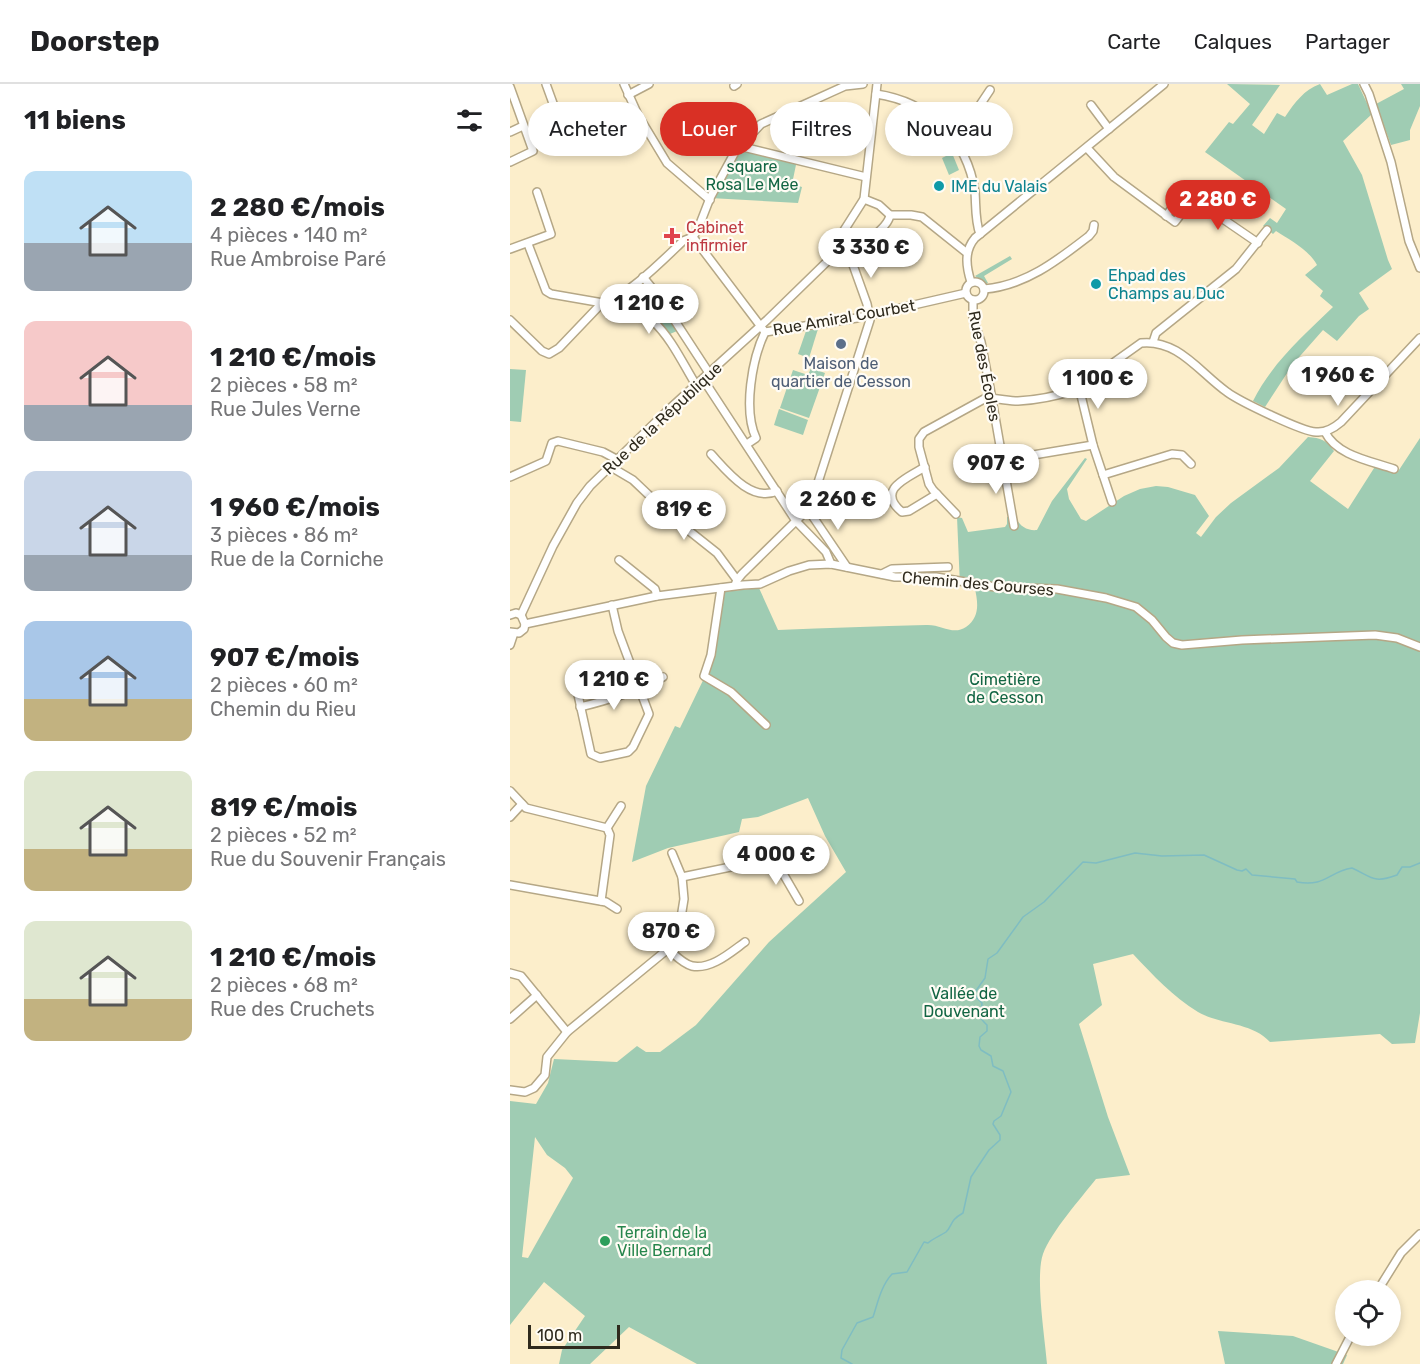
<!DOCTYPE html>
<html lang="fr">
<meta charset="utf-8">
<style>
:root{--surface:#fff;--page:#f6f6f6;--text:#202124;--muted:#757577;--line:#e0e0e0;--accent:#d93025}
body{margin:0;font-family:Rubik,sans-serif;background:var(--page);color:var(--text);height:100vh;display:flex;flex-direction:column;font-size:22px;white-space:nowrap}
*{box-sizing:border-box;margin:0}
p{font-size:20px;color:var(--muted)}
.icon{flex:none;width:33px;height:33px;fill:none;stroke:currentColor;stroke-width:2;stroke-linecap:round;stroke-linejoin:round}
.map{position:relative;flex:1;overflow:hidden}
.sheet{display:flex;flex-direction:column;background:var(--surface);width:510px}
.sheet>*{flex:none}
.top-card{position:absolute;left:18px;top:18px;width:570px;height:54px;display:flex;gap:12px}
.controls{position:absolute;left:825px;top:1196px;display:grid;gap:12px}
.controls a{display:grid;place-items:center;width:66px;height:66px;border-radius:50%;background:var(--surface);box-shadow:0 3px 9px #0003;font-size:30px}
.scale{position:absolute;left:18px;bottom:15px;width:92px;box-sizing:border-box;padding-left:6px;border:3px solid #2f2a1d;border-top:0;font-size:16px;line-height:21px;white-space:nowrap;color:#2f2a1d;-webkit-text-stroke:4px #fffcf5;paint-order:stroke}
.price{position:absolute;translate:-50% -51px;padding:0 14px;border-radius:21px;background:#fff;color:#222;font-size:20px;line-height:39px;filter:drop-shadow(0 2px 3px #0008)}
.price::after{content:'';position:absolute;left:50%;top:36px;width:18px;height:14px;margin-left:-9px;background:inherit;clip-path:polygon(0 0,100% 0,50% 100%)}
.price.on{background:var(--accent);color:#fff}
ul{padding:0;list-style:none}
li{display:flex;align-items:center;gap:18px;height:150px;padding:0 24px}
li span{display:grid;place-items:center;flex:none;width:168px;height:120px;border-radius:12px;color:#555}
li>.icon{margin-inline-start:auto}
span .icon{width:72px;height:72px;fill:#fffc;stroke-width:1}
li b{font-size:26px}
h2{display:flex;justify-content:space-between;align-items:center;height:72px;padding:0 24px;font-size:26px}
.chip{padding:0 21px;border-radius:27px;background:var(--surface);box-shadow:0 3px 9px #0003;font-size:21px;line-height:54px}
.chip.on{background:var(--accent);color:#fff}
header{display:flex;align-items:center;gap:36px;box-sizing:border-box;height:84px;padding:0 30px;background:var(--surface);border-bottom:2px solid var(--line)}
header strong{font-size:28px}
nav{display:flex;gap:33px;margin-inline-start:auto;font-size:21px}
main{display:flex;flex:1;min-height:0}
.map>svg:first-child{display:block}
.green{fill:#9fccb3;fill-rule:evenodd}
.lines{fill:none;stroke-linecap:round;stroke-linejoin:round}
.stream{stroke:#7fbdc2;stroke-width:1.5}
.minor-casing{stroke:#b5a786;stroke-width:10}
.minor{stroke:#fff;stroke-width:7}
.culture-dot{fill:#0f9aa8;stroke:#fffcf5;stroke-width:2}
.health-dot{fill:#e0444e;stroke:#fffcf5;stroke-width:2}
.service-dot{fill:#5c6f8a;stroke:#fffcf5;stroke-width:2}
.leisure-dot{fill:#2e9e5b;stroke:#fffcf5;stroke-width:2}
.labels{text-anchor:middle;stroke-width:4.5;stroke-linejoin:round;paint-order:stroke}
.park-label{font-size:16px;fill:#126543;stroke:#fffcf5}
.culture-label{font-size:16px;fill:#0d838f;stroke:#fffcf5;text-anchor:start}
.health-label{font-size:16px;fill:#be3a42;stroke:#fffcf5;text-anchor:start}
.street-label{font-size:16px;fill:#2f2a1d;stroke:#fffcf5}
.service-label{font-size:16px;fill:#4e5e75;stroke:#fffcf5}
.leisure-label{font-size:16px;fill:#27864d;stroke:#fffcf5;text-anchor:start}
</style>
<header>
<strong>Doorstep</strong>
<nav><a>Carte</a><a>Calques</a><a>Partager</a></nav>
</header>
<main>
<section class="sheet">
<h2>11 biens<svg class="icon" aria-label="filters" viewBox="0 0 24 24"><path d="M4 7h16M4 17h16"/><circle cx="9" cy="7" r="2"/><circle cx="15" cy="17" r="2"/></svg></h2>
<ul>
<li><span style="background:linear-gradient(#bfe0f5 60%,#9aa5b1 0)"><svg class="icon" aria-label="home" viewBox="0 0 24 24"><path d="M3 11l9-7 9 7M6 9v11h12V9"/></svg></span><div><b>2 280 €/mois</b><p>4 pièces · 140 m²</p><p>Rue Ambroise Paré</p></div></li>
<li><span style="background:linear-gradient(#f6c9c9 70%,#9aa5b1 0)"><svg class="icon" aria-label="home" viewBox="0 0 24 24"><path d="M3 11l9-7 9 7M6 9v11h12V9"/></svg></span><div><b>1 210 €/mois</b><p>2 pièces · 58 m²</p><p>Rue Jules Verne</p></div></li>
<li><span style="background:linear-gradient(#c9d6e8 70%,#9aa5b1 0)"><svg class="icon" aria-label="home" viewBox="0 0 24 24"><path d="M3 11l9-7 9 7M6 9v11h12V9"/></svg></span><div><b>1 960 €/mois</b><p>3 pièces · 86 m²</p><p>Rue de la Corniche</p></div></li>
<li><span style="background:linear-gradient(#a9c7e8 65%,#c2b280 0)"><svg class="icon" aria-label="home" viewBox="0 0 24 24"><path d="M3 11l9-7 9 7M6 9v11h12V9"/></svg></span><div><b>907 €/mois</b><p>2 pièces · 60 m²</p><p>Chemin du Rieu</p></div></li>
<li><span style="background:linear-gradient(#dfe7d0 65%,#c2b280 0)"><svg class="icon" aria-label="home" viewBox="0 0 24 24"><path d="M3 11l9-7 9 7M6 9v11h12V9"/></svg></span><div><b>819 €/mois</b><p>2 pièces · 52 m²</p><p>Rue du Souvenir Français</p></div></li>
<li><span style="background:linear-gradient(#dfe7d0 65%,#c2b280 0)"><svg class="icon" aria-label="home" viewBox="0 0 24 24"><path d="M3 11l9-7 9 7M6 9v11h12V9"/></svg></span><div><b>1 210 €/mois</b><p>2 pièces · 68 m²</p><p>Rue des Cruchets</p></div></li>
</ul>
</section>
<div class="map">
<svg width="910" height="1280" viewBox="0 0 910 1280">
<rect width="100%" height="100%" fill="#fceecb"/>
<!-- green -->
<g class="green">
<path d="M717,0L770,1L742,41L754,50L767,29L775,33C785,18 794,6 810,0L817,11L842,0H848L862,30L833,57L852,91L878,176L882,185L849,209L859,225L849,232L827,257L813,246L783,280L755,323L743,317C762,279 793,252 823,223L810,212L813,207L795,191L807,181C799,166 780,156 766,147L763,150L753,142L760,134L767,139L776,125L695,68L719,38L723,40L740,20Z"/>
<path d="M891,0H910V22L900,46V56L881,61L866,20L894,5Z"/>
<path d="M229,62L287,76L282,100L292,103L288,119L200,114Z"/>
<path d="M442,69L449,86L439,91L432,74Z"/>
<path d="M500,172L502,175L474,192L478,199L476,200L465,192Z"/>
<path d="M129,202C147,206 158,232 167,247L160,250L140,230L116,217L117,210Z"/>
<path d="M308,245L299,274L288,270L296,247Z"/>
<path d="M301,284L315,289L299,334L270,324L283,286L298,291Z"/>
<path d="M0,285L16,286L11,338L0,337Z"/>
<path d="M269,325L298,336L293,351L264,341Z"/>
<path d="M798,353C811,354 816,356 824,367L800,397L838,425L866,381L887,389L910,354V929L905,959L882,960L870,950L760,958C742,938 710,941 688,928C663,913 643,891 623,870L583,880L592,921L569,940L598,1033L620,1091L586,1095C571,1114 541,1148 533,1170C525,1193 535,1254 537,1280H187L119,1243L80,1280H49L52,1266L75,1232L34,1198L0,1241V1017L26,1020L38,999L44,975L107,978L127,962L136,968H150L186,941L259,858L336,788L315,752L298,714L248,733L232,735L229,748L158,764L122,778L136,702L165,642L170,644L199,584L213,508L249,504L268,546C318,544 367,542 416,541C431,540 443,552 456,543C470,533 468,519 465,505L450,502L447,433L452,434L458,448L495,443L497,440V433L505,432C509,442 517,447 527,446L542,417L575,374L577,375L557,405L559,415L571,435L576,437L614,412L630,405L646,402L658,403L685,411L699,432L686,449L691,453L706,433L721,419L769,384ZM25,1053L37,1071L55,1084L63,1094L18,1174L12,1173Z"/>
<path d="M708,1247L783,1252L837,1271L833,1280H715Z"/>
</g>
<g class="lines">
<!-- stream -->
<path class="stream" d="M342,1280L331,1274L332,1266L347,1239L363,1233C368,1218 371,1202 382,1190L397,1188L414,1158L418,1159C424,1154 430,1152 436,1148C443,1141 439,1137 453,1129L461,1093L479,1066L490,1056V1051L483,1040L484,1037L491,1032L501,1008L493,987L483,982L481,972L471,966L469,962L470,953L477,947V941C465,930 472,931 472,919L466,913L465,908L475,894L478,875L487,869L513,833L534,818L573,778L586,779L625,769L652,772L694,771L727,786L732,787L736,785L742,791L785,795L787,798C816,803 818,788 842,784C862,793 863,800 887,791L892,783H900L910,779"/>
<!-- minor casing -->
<g class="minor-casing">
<g id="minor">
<path d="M36,0L52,44"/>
<path d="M114,0L128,31L157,79L200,116"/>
<path d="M854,0L859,10L881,78L899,157L910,184"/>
<path d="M224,2L227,0"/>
<path d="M0,3L23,67L0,78"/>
<path d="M366,10C420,18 457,55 465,108C466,121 465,138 470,150"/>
<path d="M118,11L139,0"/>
<path d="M581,21L599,45"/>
<path d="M0,48L13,42"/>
<path d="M446,55L450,51L480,6"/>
<path d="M229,62L356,93"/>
<path d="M577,64L604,93L665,138L683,114"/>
<path d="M354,115L369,121L380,131H401L412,133L457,169"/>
<path d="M656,132L671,112L678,111L748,159"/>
<path d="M183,153L255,248L347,234L456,209"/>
<path d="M18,160L36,207L41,210L116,223"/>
<path d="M0,165L41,150L27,108"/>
<path d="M336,166C348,166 378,144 380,131"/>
<path d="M133,193L150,214L199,289"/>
<circle cx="465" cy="207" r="9"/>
<path d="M461,198C456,182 454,167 465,154L654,0"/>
<path d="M474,205C515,202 548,176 579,152L583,147L584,141"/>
<path d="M115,206C109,230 129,225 143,237C162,255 173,280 186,301"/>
<path d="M463,216V235L471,258L480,304L504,442"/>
<path d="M92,219C117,213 153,176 173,157L183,153L188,145L200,114L225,68L251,40L335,2L353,0"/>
<path d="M0,236L32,267L39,270L49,264L92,219"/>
<path d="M643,258L646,249L726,185L757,146"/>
<path d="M193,295L286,437L316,468L321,480"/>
<path d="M569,303L583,361L602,418"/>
<path d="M815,348C827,372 861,377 884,385"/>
<path d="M237,360L246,354C233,326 242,275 255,248"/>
<path d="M201,370C216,386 241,419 267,407"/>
<path d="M493,376L583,361"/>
<path d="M101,383L123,396L163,434L207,469L227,496"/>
<path d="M415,383C397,394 365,406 392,428L399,427L427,410"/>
<path d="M593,391L662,370L672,371L681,380"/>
<path d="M0,393L36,377L42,359L48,357L93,368L108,376"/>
<path d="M297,424L337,483"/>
<path d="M446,430L423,406L419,400L409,363V355L414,348L474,315C485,313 496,317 508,317C526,316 547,312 565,306L631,259C668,255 689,288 717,308C729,317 793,348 806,348C816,349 824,344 831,338L910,254"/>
<path d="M109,476L145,505L147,512"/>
<path d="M372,490L382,485L438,483"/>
<path d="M225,501L227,496L232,490L291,432L303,414L360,236L357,220L338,167"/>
<path d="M211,504L201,571L194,592L221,608L256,641"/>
<path d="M0,531L6,529L11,531L15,540L14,545L9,549L0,548"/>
<path d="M11,531L43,462L67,419L80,402L156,328L257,236L331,164L333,160V148L354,115L367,0"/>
<path d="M15,540L147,512L233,501L250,500L279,487L299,481L321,480L385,493H426L485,503L547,505L596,514L626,523L642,536L656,553L663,559L672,561L732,556L865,551L887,554L910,563"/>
<path d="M0,561L4,549"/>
<path d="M65,597L81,670L90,674L118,668L123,663L139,630L108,547L102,521"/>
<path d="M70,623C99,616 127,607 153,593"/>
<path d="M0,707L16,724L97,744L100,751L91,817"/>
<path d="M0,733L12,720"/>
<path d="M97,744L111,722"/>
<path d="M264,774L289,817"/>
<path d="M172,793L264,774L281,773"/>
<path d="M0,801L96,818L107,825"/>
<path d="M158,865C165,871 173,880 182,882C201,886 221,868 235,858"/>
<path d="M0,889L11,892L57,948"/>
<path d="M0,935L27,911"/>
<path d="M0,1006L15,1008L24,1004L35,991L37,973L57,948L158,865L170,840L174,815L172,793L162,769"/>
<path d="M868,1206L891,1169L910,1150"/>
<path d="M826,1280L841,1251"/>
</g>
</g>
<!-- minor -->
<use href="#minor" class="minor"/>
</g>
<!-- markers -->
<g class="culture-dot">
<circle cx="429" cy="102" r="6"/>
<circle cx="586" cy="200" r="6"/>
</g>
<path class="health-dot" d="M159 143h6v6h6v6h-6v6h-6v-6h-6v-6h6z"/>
<circle class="service-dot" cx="331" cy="260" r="6"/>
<circle class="leisure-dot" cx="95" cy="1157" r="6"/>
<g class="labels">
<!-- park labels -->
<g class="park-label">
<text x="242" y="88">square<tspan x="242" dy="18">Rosa Le Mée</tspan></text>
<text x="495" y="601">Cimetière<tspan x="495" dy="18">de Cesson</tspan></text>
<text x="454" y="915">Vallée de<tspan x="454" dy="18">Douvenant</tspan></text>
</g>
<!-- culture labels -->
<g class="culture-label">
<text x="441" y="108">IME du Valais</text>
<text x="598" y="197">Ehpad des<tspan x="598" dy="18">Champs au Duc</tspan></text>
</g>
<!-- health labels -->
<g class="health-label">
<text x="176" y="149">Cabinet<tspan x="176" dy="18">infirmier</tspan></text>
</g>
<!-- street labels -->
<g class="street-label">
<text transform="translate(334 233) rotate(-10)" y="6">Rue Amiral Courbet</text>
<text transform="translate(475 282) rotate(79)" y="6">Rue des Écoles</text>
<text transform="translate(152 334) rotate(-43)" y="6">Rue de la République</text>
<text transform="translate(468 499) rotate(5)" y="6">Chemin des Courses</text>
</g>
<!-- service labels -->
<g class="service-label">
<text x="331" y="285">Maison de<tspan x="331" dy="18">quartier de Cesson</tspan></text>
</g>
<!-- leisure labels -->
<g class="leisure-label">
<text x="107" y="1154">Terrain de la<tspan x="107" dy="18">Ville Bernard</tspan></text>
</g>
</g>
</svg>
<div class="controls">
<a><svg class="icon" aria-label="locate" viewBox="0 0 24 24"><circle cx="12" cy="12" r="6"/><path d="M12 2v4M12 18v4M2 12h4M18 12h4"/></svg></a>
</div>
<div class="scale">100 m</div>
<b class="price on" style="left:708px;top:147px">2 280 €</b>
<b class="price" style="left:361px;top:195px">3 330 €</b>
<b class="price" style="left:139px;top:251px">1 210 €</b>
<b class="price" style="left:828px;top:323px">1 960 €</b>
<b class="price" style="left:588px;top:326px">1 100 €</b>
<b class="price" style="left:486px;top:411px">907 €</b>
<b class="price" style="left:328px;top:447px">2 260 €</b>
<b class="price" style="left:174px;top:457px">819 €</b>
<b class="price" style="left:104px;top:627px">1 210 €</b>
<b class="price" style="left:266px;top:802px">4 000 €</b>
<b class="price" style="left:161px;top:879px">870 €</b>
<div class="top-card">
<a class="chip">Acheter</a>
<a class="chip on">Louer</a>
<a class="chip">Filtres</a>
<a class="chip">Nouveau</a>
</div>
</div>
</main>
